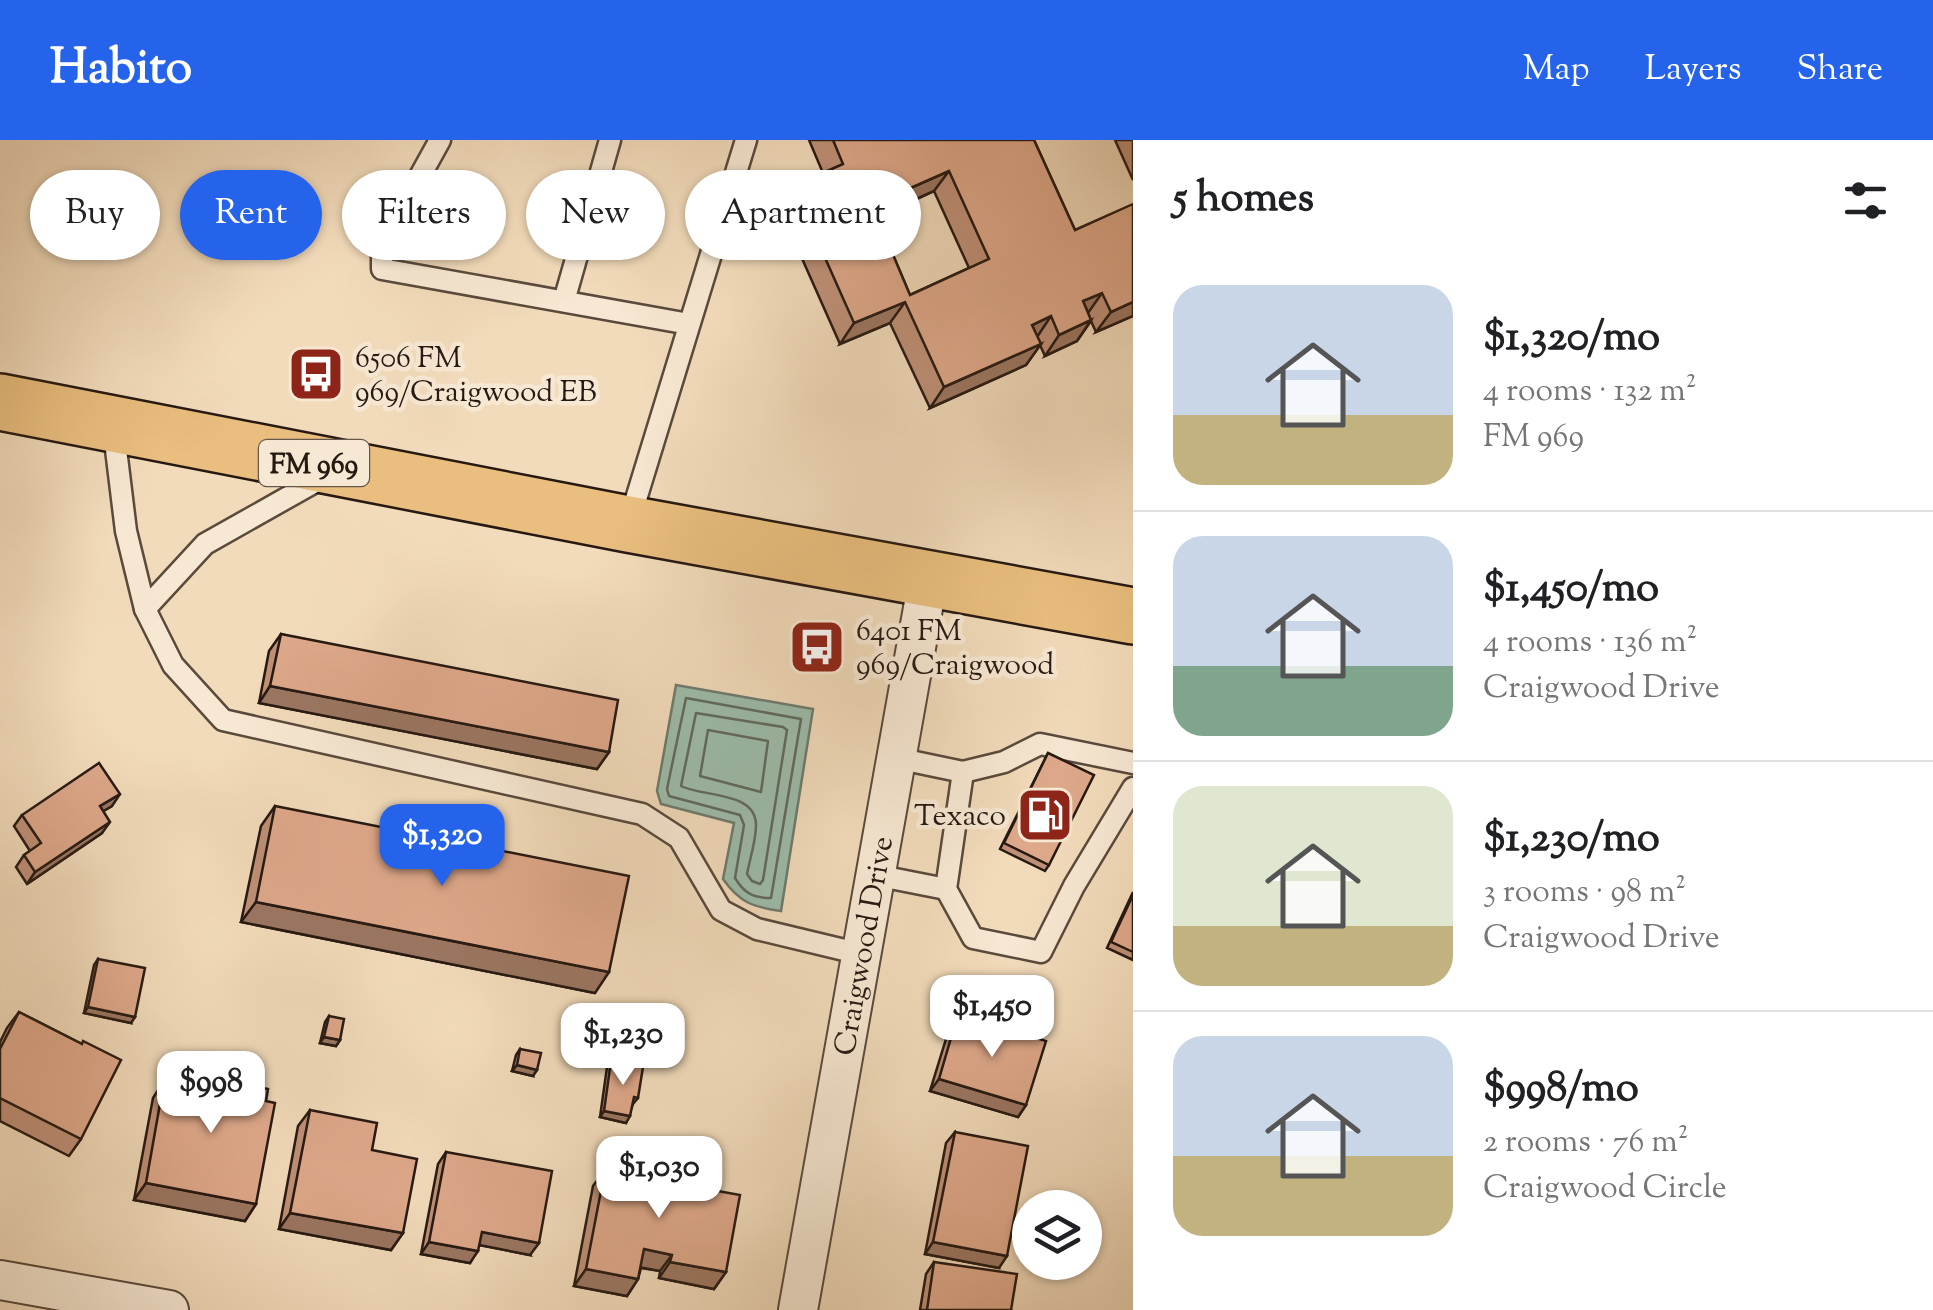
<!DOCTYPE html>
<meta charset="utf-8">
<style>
:root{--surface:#fff;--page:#f2f2f2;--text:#202124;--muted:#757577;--line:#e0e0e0;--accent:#2563eb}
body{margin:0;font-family:"Sorts Mill Goudy",serif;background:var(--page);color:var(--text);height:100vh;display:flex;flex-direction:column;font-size:38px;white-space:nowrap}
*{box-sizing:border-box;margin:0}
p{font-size:32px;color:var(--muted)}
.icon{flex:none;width:55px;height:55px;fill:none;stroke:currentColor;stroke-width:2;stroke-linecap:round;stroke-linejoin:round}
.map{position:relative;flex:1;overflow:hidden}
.sheet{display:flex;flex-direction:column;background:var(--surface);width:800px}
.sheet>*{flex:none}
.guide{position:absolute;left:30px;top:30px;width:950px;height:90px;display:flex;gap:20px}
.fabs{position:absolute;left:1012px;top:1050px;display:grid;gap:20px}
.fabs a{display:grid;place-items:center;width:90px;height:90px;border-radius:50%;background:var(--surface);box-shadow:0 2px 8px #0004;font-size:50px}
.price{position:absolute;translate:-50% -85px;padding:0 22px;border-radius:20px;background:#fff;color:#222;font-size:32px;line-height:65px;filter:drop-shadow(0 2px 5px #0008)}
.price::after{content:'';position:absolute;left:50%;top:60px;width:30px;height:22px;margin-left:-15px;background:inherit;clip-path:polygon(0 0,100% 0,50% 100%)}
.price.on{background:var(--accent);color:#fff}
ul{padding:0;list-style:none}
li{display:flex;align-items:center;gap:30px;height:250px;padding:0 40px}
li+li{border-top:2px solid var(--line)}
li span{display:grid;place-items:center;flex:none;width:280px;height:200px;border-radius:30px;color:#555}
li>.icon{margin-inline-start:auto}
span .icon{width:120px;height:120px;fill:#fffc;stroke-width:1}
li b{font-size:42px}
h2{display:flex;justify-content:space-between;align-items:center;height:120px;padding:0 40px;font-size:42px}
.tag{padding:0 35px;border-radius:45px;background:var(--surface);box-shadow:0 2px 8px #0004;font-size:35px;line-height:90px}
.tag.on{background:var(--accent);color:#fff}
header{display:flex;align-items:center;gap:60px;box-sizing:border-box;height:140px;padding:0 50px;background:var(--accent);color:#fff}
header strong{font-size:48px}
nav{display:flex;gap:55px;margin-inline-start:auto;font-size:35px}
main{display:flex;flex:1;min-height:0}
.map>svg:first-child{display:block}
.water{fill:#9cbcab;stroke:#6d7b6e;stroke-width:2.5}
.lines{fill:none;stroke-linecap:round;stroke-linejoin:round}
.shore{stroke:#616a5e;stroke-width:2.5}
.lane-casing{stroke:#594a3c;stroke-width:25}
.street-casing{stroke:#594a3c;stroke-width:42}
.primary-casing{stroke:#261912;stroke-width:60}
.lane{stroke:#f7e8d3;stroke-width:20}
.street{stroke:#f7e8d3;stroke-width:38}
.primary{stroke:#e9be7e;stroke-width:55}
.wall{fill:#bf9077;stroke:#261912;stroke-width:2.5;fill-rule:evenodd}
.shaded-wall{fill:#9b7661;stroke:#261912;stroke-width:2.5}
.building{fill:#dea88a;stroke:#261912;stroke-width:2.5;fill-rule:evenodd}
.labels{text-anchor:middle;stroke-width:9;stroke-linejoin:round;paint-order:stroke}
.shield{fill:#f7e8d3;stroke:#65574c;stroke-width:2.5}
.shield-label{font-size:28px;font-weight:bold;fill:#261912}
.poi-label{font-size:30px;fill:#261912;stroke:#f7e8d3;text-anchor:start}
.street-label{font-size:30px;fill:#261912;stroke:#f7e8d3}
</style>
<header>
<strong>Habito</strong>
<nav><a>Map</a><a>Layers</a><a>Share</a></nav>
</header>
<main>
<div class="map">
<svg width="1133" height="1170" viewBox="0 0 1133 1170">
<rect width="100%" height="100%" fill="#f2dbbb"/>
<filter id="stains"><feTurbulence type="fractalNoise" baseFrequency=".002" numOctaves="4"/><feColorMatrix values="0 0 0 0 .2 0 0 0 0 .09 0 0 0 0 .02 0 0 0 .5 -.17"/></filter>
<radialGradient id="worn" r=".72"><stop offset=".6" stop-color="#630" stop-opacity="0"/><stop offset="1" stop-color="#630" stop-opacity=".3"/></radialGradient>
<!-- water -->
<path class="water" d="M676,545L813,569L781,771C753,767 740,763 723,739L734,683L661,664L657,651Z"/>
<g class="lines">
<!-- shore -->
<g class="shore">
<path d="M686,558L801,579L771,758C753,758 744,753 735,738L744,685L740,675L669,656L667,649Z"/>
<path d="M696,573L783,587L787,590L763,740L760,744L752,741L747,734C750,718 756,701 756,685C756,651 702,657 681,646Z"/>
<path d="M708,590L768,601L761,652L700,636Z"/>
</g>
<!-- lane casing -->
<g class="lane-casing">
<g id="lane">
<path d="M440,0L382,105V129L689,184"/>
<path d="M564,161L610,0"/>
<path d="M113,285L126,391L145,469L173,525L223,580L642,674L679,698L721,770L757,789L861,814"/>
<path d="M629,382L746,0"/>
<path d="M145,469L205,404L322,338"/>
<path d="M896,618L963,632L1004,622L1040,604L1133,623"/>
<path d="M963,632L946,749L973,798L1041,812L1074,746L1133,648"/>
<path d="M875,735L946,749"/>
</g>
</g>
<!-- street casing -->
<g class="street-casing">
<g id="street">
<path d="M0,1140L169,1170"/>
<path id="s1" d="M798,1170L928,440"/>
</g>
</g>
<!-- primary casing -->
<g class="primary-casing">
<path id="primary" d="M0,262L628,384L1133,476"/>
</g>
<!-- lane -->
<use href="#lane" class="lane"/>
<!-- street -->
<use href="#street" class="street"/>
<!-- primary -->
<use href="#primary" class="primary"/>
</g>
<!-- wall -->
<g class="wall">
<path d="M809,0H1034L1075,90L1133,176L1096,192L1091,181L1077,201L1045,216L1040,205L1026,225L930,268L890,183L840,204L788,87L779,90L770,71L784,50L823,33ZM934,51L969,128L910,155L877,77Z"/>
<path d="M1115,0H1133V40Z"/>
<path d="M281,494L609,612L597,629L259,563L269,511Z"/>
<path d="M1048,613L1049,725L1045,731L1000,709Z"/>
<path d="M112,666L103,671L102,693L27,744L16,727L24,715L30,711L14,686L22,675Z"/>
<path d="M275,666L595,853L241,782L261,686Z"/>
<path d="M1133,752V820L1107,808Z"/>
<path d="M98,819L131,883L84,873L94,825Z"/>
<path d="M19,872L82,904L81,999L69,1016L0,981V902L7,888Z"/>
<path d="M958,874L1026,965L1018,977L930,951L950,886Z"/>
<path d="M329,876L340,900L336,906L320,903L325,882Z"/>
<path d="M520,909L533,936L512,931L516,915Z"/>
<path d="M611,921L638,958L633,964L626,983L600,977L607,927Z"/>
<path d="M191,923L228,941L256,1064L245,1081L134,1060L153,958L164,941L179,944V940Z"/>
<path d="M310,970L403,1093L391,1110L279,1089L298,986Z"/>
<path d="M955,992L999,1128L925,1114L946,1003Z"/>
<path d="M635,1010L726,1132L714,1149L659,1138L660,1131L641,1128L638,1139L627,1156L574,1146L593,1046L605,1030L622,1033L623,1027Z"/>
<path d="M446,1012L530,1115L479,1105L470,1123L421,1114L438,1024Z"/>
<path d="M934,1122L1011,1170H920L926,1134Z"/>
</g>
<!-- shaded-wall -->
<g class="shaded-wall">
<path d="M949,31L934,51L857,86L872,65Z"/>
<path d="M802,66L788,87L779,90L794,70Z"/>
<path d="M1102,153L1088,173L1083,161Z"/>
<path d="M905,162L890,183L840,204L854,183Z"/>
<path d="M1133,162V176L1096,192L1111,172Z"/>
<path d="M1051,176L1037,197L1032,185Z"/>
<path d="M1091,180L1077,201L1045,216L1059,195Z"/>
<path d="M1041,204L1026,225L930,268L944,247Z"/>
<path d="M270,546L609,612L597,629L259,563Z"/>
<path d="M120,654L112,666L92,678L100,666Z"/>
<path d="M110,682L102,693L27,744L35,732Z"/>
<path d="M256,762L609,832L595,853L241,782Z"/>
<path d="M88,867L135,877L131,883L84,873Z"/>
<path d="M324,897L340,900L336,906L320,903Z"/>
<path d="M517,925L537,930L533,936L512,931Z"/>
<path d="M939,939L1026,965L1018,977L930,951Z"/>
<path d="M604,971L630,976L626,983L600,977Z"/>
<path d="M146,1043L256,1064L245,1081L134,1060Z"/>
<path d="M290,1073L403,1093L391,1110L279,1089Z"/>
<path d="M482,1092L539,1103L530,1115L474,1104Z"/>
<path d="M429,1102L478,1111L470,1123L421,1114Z"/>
<path d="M933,1102L1007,1116L999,1128L925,1114Z"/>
<path d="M644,1109L672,1115L660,1131L633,1126Z"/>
<path d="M670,1122L726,1132L714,1149L659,1138Z"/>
<path d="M586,1129L638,1139L627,1156L574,1146Z"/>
</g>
<!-- building -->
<g class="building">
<path d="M833,0H1034L1075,90L1133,64V162L1111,172L1102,153L1083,161L1091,180L1059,195L1051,176L1032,185L1041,204L944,247L905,162L854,183L802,66L794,70L784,50L843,24ZM949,31L989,119L910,155L872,65Z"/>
<path d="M281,494L618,560L609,612L270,546Z"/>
<path d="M1048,613L1094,635L1049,725L1004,703Z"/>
<path d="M99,623L120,654L100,666L110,682L35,732L24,715L41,703L22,675Z"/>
<path d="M275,666L629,736L609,832L256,762Z"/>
<path d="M1133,755V812L1111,802Z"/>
<path d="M98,819L145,828L135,877L88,867Z"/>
<path d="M19,872L82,904L83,901L121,920L81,999L0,958V909Z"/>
<path d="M958,874L1046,901L1026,965L939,939Z"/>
<path d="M329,876L344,879L340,900L324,897Z"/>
<path d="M520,909L541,913L537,930L517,925Z"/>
<path d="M611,921L643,927L638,958L634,957L630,976L604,971Z"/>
<path d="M191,923L230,931L228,941L268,949L266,961L275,963L256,1064L146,1043L164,941L186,945Z"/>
<path d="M310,970L377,983L372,1010L417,1019L403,1093L290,1073Z"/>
<path d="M955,992L1028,1006L1007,1116L933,1102Z"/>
<path d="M635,1010L662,1015L657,1040L740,1055L726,1132L670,1122L672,1115L644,1109L638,1139L586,1129L605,1030L630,1035Z"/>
<path d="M446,1012L552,1031L539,1103L482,1092L478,1111L429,1102Z"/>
<path d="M934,1122L1017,1134L1011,1170H927Z"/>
</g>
<!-- icons -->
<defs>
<g id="bus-square" transform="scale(2.875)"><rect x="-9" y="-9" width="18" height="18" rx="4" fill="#8f2418" stroke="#f7e8d3"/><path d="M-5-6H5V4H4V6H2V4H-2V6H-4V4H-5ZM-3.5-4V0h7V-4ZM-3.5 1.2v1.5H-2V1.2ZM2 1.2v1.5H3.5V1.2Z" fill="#fff"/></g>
<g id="fuel-square" transform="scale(2.875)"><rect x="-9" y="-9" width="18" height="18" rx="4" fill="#8f2418" stroke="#f7e8d3"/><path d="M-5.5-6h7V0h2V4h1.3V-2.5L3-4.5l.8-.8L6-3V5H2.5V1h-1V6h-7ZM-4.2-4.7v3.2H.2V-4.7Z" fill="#fff"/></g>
</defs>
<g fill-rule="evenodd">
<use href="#bus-square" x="316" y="234"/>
<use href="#bus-square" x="817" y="507"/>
<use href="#fuel-square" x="1045" y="675"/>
</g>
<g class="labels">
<!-- shield labels -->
<rect class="shield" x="259" y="300" width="110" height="46" rx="8"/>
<g class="shield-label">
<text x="314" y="333">FM 969</text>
</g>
<!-- poi labels -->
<g class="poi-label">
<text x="355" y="227">6506 FM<tspan x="355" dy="34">969/Craigwood EB</tspan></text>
<text x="856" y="500">6401 FM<tspan x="856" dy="34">969/Craigwood</tspan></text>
<text x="1006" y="685" text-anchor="end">Texaco</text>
</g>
<!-- street labels -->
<g class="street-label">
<text dy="10" stroke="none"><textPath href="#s1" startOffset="370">Craigwood Drive</textPath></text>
</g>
</g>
<rect width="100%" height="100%" filter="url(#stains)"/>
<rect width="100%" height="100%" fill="url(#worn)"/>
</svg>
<div class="fabs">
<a><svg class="icon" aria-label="layers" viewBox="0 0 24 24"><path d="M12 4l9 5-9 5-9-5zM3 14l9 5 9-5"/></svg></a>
</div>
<b class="price on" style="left:442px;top:749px">$1,320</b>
<b class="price" style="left:992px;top:920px">$1,450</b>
<b class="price" style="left:623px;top:948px">$1,230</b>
<b class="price" style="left:211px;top:996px">$998</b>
<b class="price" style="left:659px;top:1081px">$1,030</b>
<div class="guide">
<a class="tag">Buy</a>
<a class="tag on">Rent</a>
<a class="tag">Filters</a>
<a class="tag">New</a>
<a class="tag">Apartment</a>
</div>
</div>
<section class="sheet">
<h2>5 homes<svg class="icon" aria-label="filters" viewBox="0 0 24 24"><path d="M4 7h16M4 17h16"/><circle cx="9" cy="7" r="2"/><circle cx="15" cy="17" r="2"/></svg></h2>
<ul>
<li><span style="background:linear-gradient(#c9d6e8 65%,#c2b280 0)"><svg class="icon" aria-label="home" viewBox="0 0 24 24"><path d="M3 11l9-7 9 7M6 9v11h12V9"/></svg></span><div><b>$1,320/mo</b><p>4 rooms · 132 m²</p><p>FM 969</p></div></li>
<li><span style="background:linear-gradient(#c9d6e8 65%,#7fa58c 0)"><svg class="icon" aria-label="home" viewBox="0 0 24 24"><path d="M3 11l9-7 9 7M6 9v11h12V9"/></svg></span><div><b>$1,450/mo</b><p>4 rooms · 136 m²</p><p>Craigwood Drive</p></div></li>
<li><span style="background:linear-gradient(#dfe7d0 70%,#c2b280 0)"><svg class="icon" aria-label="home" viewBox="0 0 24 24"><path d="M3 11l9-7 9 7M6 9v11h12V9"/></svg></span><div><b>$1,230/mo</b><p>3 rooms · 98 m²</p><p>Craigwood Drive</p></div></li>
<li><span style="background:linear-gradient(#c9d6e8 60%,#c2b280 0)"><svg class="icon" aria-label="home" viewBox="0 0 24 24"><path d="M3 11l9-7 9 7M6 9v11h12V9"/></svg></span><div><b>$998/mo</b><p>2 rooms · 76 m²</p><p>Craigwood Circle</p></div></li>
</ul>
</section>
</main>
